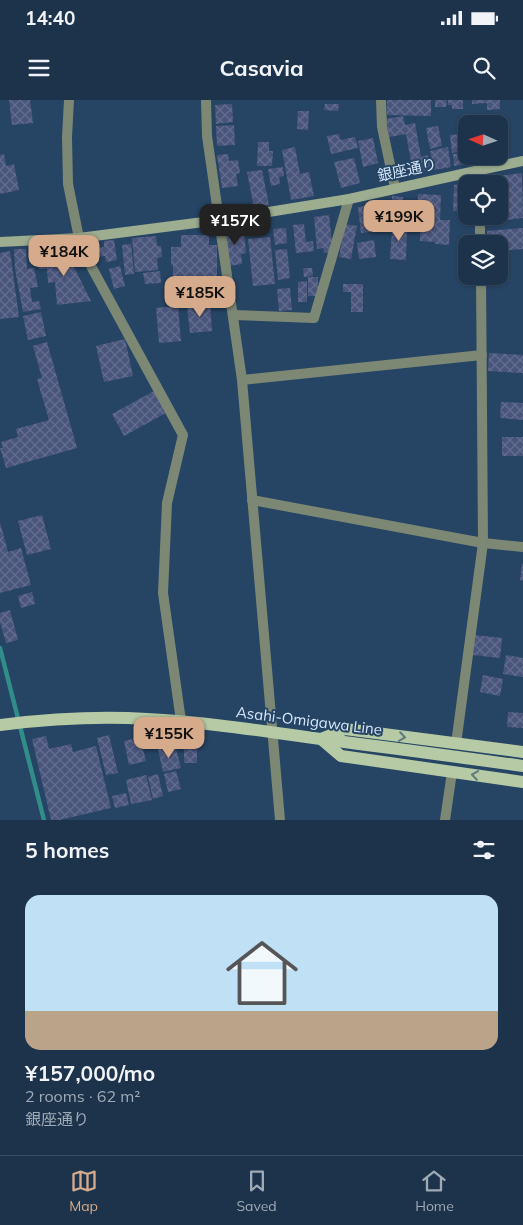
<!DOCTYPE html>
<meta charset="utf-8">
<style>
:root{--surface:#1c334b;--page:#293f55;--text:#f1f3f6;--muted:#a0aab5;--line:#3a4e63;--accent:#d6ab8b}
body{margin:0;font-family:Mulish,"Noto Sans JP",sans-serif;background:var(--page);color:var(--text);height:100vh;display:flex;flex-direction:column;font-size:19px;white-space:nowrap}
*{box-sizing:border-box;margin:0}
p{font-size:16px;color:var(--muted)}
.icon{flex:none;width:28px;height:28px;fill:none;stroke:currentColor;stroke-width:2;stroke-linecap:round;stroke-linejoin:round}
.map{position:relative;height:720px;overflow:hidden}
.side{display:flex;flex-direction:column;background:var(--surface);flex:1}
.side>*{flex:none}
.needle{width:32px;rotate:273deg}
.fabs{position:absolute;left:458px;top:15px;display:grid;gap:10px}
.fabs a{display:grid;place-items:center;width:50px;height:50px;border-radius:10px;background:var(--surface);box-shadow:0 1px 4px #0004,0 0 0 1px var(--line);font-size:25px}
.price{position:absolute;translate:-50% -42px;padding:0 11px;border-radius:10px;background:var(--accent);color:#111;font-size:16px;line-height:32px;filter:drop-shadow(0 1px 2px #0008)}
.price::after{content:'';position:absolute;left:50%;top:30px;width:15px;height:11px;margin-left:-8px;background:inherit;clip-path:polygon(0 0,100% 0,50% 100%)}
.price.on{background:#222;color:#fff}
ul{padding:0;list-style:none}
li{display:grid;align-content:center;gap:10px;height:265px;padding:0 25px}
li+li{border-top:1px solid var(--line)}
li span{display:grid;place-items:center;height:155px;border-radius:15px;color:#555}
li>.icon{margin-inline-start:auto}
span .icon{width:90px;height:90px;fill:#fffc;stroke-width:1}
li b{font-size:21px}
h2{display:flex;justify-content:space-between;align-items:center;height:60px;padding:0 25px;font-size:21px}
.status{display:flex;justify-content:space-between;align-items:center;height:35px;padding:0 25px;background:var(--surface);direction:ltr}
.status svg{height:14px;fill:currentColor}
header{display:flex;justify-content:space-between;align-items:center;height:65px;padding:0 25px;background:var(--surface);font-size:22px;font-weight:700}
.dock{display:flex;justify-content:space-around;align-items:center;height:70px;border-top:1px solid var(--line);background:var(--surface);font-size:14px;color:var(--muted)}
.dock a{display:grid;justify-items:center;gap:2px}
.dock .on{color:var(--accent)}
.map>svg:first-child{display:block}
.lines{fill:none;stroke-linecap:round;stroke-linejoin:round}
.stream{stroke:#308d8a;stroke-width:4.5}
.building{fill:url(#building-cross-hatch)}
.street{stroke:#7c8774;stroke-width:10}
.secondary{stroke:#9cad90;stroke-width:10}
.primary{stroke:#b5caa5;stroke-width:12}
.oneway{stroke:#5f7a7e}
.labels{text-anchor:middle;stroke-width:4;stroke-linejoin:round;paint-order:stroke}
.street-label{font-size:15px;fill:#d5e7fa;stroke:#264464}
</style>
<div class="status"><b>14:40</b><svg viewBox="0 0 49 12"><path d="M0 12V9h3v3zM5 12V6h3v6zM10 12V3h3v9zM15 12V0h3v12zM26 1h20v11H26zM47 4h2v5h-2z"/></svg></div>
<header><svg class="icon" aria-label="menu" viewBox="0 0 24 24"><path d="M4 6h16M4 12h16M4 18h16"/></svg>Casavia<svg class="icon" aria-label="search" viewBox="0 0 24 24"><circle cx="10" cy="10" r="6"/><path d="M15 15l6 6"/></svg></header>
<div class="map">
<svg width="523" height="720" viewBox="0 0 523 720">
<defs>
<pattern id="building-cross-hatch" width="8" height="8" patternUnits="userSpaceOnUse" patternTransform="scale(1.25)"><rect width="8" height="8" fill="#4a557c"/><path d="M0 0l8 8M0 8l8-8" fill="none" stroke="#636d90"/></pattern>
</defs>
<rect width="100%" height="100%" fill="#264464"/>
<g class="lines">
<!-- stream -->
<path class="stream" d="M0,548L44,720"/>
</g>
<!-- building -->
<g class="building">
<path d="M9,0H30L33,23L12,25Z"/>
<path d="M387,0H431V16L387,15Z"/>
<path d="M435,0H447L446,7H435Z"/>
<path d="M448,0H463V9H452V5H448Z"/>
<path d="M472,0H500V9L487,10V3L472,4Z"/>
<path d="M232,4L233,22L216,24L215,5Z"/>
<path d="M325,4H339L338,11L324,10Z"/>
<path d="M298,11H309L308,30L297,29Z"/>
<path d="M472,15L473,24H466V16Z"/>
<path d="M403,16L405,25L415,23L421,57L428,55L431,70L413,73L406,34L389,37L386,19Z"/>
<path d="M234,25L235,45L217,46L216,26Z"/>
<path d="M438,26L442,46L430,49L426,28Z"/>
<path d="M339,34L340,40L355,37L358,48L331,54L327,36Z"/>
<path d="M462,34L463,51L452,53L450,35Z"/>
<path d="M373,38L378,63L363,67L358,41Z"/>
<path d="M258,42H269V51H273L272,66H257Z"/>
<path d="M295,47L300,74L309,72L314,96L291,100L282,50Z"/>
<path d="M448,47L451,67L434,70L430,51Z"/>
<path d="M465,53L466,64L454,66L453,54Z"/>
<path d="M4,54L6,66L14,64L19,90L0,94V55Z"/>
<path d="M228,54L229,61L238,60L240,73L236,74L238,86L222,88L217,55Z"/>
<path d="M354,58L360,83L341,88L334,62Z"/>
<path d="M283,67L284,76L279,77L280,84L271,86L268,69Z"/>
<path d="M262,70L269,105L254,108L247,72Z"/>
<path d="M522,73L523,118L505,120L499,76Z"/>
<path d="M466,83V112L453,111L454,85Z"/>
<path d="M418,94L441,95L440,120H450L449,145L435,144V142L420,141V122H417Z"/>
<path d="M392,96L403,97V107H412L411,122H397L398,108H392Z"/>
<path d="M385,103L388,123L376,125L377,131L361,133L358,107Z"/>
<path d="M329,115L332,143H330L331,152L324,153L323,148L317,149L314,117Z"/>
<path d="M304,124L306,142L313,141L314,151L296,153L293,125Z"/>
<path d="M345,124L357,126L351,159L339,157Z"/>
<path d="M394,124H406V130H407L406,160L390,159L392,130H394Z"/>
<path d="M286,128L287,143L275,145L273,129Z"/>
<path d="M523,128V149L499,151V144H488L487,131Z"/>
<path d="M244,129L246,153L241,154L242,164L228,166L224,131Z"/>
<path d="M181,135H209V145H217V180H173V165H171V147H181Z"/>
<path d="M156,136L157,146H161L162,157L157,158L158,170L135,172L132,138Z"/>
<path d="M270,137L275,184L253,186L248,139Z"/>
<path d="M114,140L117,160L106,162L105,156L96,157V148L104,147V141Z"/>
<path d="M374,140L376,157L359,159L357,143Z"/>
<path d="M131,144L134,174L125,175L122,145Z"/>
<path d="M14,149H26L27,169L34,168L38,187L30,188L32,202L39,201L41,209L23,212L15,169Z"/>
<path d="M287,149L290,178L278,180L275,150Z"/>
<path d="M10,151L19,217L0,219V153Z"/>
<path d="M72,151L73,165L91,201L57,205L55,182L48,183L47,169H39L38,154Z"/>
<path d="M120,166L125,186L114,189L109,169Z"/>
<path d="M303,168H312L313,176L304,177Z"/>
<path d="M160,171L161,183L145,184L143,173Z"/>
<rect x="308" y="177" width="10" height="19"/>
<path d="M307,181V202H298V182Z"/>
<path d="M343,184H363V212H351V192H343Z"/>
<path d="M290,188L292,210L279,211L277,189Z"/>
<path d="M210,204L212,231L190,233L187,206Z"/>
<path d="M178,206L181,241L159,243L156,208Z"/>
<path d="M41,212L46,236L28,240L23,216Z"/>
<path d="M125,239L133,276L104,282L96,246Z"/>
<path d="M47,242L77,348L6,368L0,348H3L1,342L18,337L16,329L49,320L37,279L42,278L33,246Z"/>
<path d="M489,253L523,255V273L488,271Z"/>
<path d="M154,291L166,313L124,336L112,314Z"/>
<path d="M501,302L523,303V320L500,318Z"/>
<rect x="502" y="337" width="21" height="19"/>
<path d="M42,415L51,449L27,455L18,421Z"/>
<path d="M0,422L8,452L21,448L31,485L0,493Z"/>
<path d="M522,464H523V481L520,480Z"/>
<path d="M32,492L35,504L21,508L18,496Z"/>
<path d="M10,510L18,540L6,543L0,522V513Z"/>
<path d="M475,535L502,538L500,558L473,555Z"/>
<path d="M506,555L523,558V577L503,574Z"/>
<path d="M483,575L503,579L500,596L480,592Z"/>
<path d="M508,612L523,613V628L507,627Z"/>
<path d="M109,635L118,673L106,675L97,638Z"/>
<path d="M46,636L49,649L71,644L73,652L96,646L111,708L59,720H51L32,639Z"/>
<path d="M140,637L146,661L129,665L124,641Z"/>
<rect x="184" y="637" width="13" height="26"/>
<path d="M175,645L181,668L163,672L158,649Z"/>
<path d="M176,671L181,689L168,692L164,674Z"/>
<path d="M158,674L163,696L153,699L148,677Z"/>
<path d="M146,675L152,700L131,704L126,680Z"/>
<path d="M126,693L129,705L115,708L112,696Z"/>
</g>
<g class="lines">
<!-- street -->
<g class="street">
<path d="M69,0L67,37L68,84L79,138L92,168L183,335L167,403L163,493L181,621"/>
<path d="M206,0L207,36L242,280L280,720"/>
<path d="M381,0L382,27L395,88"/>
<path d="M480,70V84"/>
<path d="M480,116V144"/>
<path d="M233,215L314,218L349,99"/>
<path d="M242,280L482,255"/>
<path d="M252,400L483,443L523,447"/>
<path d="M456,644L483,443L481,176"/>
<path d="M445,720L452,672"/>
</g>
<!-- secondary -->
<path class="secondary" d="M0,142L79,138L219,120L349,99L480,70L523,61"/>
<!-- primary -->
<g class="primary">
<path d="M0,625C49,619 98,616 147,619C208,622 268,632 328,640C393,648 458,657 523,666"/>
<path d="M523,652L345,629L321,639L341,656L523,682"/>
</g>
</g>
<!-- one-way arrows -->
<defs><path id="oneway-chevron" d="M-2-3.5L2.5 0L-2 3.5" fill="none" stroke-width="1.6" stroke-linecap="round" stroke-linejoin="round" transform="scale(1.25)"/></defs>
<g class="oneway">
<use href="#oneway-chevron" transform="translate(402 637) rotate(8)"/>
<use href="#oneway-chevron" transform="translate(475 675) rotate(-172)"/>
</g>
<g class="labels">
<!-- street labels -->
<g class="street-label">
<text transform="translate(407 70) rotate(-12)" y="5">銀座通り</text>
<text transform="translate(309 621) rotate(7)" y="5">Asahi-Omigawa Line</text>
</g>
</g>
</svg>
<div class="fabs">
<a><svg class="needle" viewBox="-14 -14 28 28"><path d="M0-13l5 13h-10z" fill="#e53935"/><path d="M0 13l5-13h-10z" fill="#a0aab5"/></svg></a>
<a><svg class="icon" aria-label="locate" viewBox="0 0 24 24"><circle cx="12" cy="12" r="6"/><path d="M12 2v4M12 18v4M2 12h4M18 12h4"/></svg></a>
<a><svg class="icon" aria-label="layers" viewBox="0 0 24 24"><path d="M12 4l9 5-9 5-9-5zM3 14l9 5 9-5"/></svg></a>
</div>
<b class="price" style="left:399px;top:142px">¥199K</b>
<b class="price on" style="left:235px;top:146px">¥157K</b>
<b class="price" style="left:64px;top:177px">¥184K</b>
<b class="price" style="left:200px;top:218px">¥185K</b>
<b class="price" style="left:169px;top:659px">¥155K</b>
</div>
<section class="side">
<h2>5 homes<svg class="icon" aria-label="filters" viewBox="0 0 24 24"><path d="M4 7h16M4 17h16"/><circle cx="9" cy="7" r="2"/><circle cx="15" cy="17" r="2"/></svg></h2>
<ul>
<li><span style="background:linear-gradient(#bfe0f5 75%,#b9a48a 0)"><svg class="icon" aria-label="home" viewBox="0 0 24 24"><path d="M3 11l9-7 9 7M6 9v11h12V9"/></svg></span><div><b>¥157,000/mo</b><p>2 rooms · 62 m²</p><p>銀座通り</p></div></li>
</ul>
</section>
<nav class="dock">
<a class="on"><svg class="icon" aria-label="map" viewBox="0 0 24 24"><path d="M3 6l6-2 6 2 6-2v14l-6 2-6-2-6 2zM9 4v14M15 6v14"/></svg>Map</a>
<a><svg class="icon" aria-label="saved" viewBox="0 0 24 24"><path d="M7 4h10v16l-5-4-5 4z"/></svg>Saved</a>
<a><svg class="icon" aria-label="home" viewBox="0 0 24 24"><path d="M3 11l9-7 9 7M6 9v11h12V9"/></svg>Home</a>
</nav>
